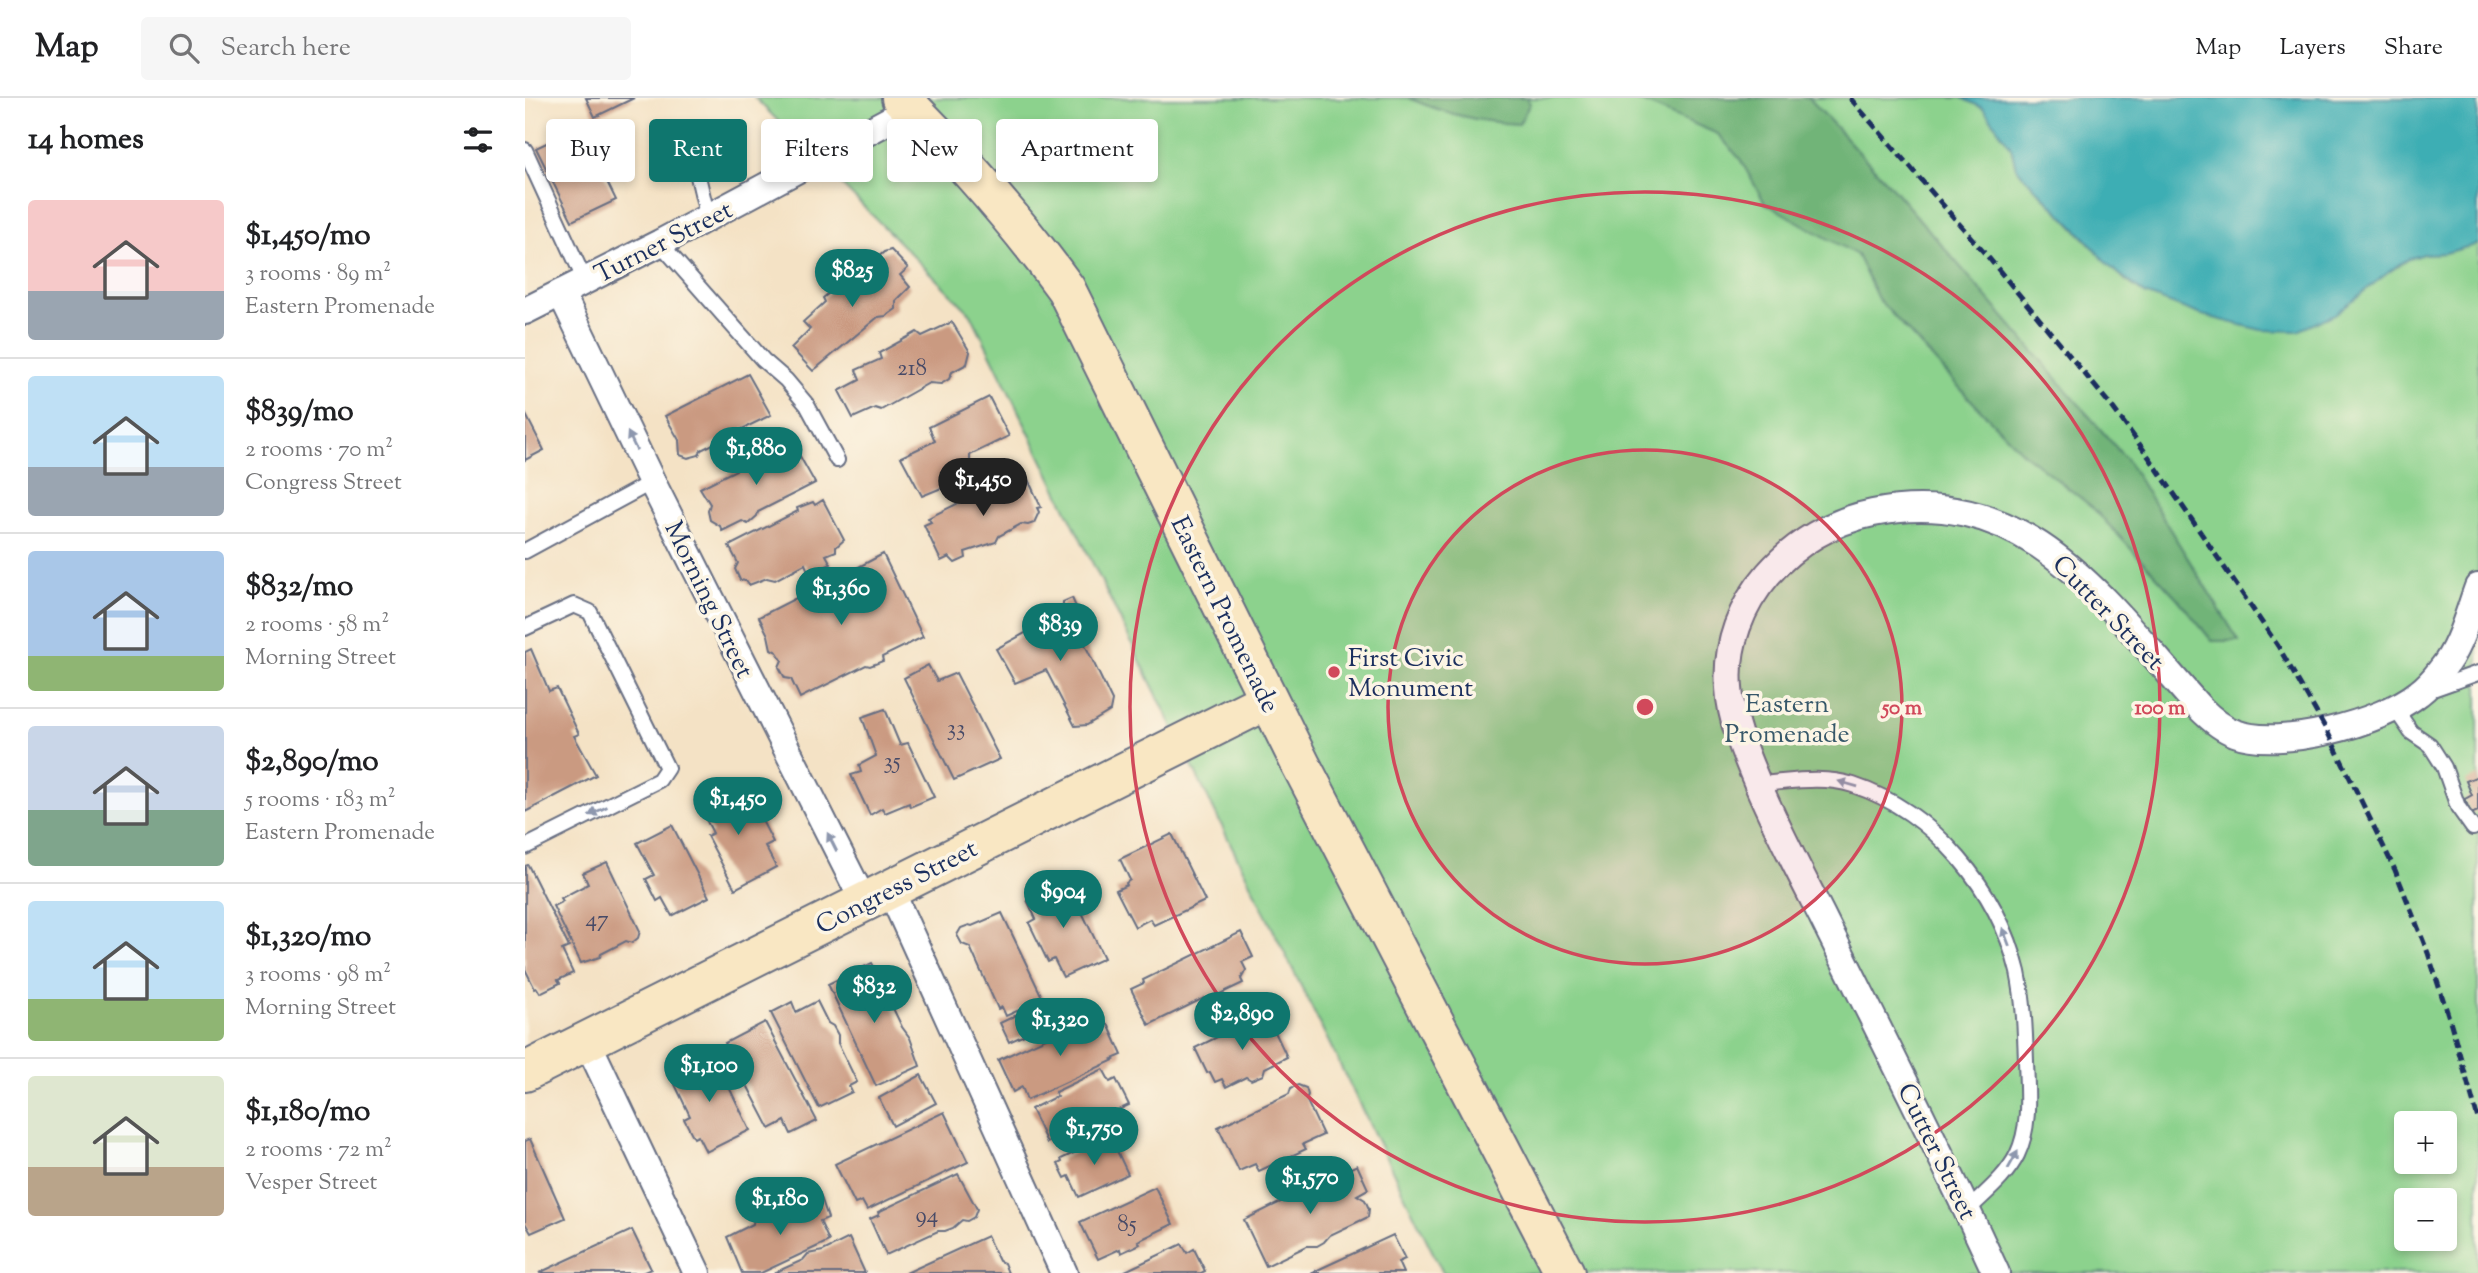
<!DOCTYPE html>
<meta charset="utf-8">
<style>
:root{--surface:#fff;--page:#f6f6f6;--text:#202124;--muted:#757577;--line:#e0e0e0;--accent:#0f766e}
body{margin:0;font-family:"Sorts Mill Goudy",serif;background:var(--page);color:var(--text);height:100vh;display:flex;flex-direction:column;font-size:26px;white-space:nowrap}
*{box-sizing:border-box;margin:0}
p{font-size:23px;color:var(--muted)}
.icon{flex:none;width:38px;height:38px;fill:none;stroke:currentColor;stroke-width:2;stroke-linecap:round;stroke-linejoin:round}
.map{position:relative;flex:1;overflow:hidden}
.panel{display:flex;flex-direction:column;background:var(--surface);width:525px}
.panel>*{flex:none}
.banner{position:absolute;left:21px;top:21px;width:665px;height:63px;display:flex;gap:14px}
.controls{position:absolute;left:1869px;top:1013px;display:grid;gap:14px}
.controls a{display:grid;place-items:center;width:63px;height:63px;border-radius:7px;background:var(--surface);box-shadow:0 4px 10px #0003;font-size:35px}
.price{position:absolute;translate:-50% -60px;padding:0 16px;border-radius:24px;background:var(--accent);color:#fff;font-size:23px;line-height:46px;filter:drop-shadow(0 2px 4px #0008)}
.price::after{content:'';position:absolute;left:50%;top:42px;width:21px;height:16px;margin-left:-10px;background:inherit;clip-path:polygon(0 0,100% 0,50% 100%)}
.price.current{background:#222;color:#fff}
ul{padding:0;list-style:none}
li{display:flex;align-items:center;gap:21px;height:175px;padding:0 28px}
li+li{border-top:2px solid var(--line)}
li span{display:grid;place-items:center;flex:none;width:196px;height:140px;border-radius:7px;color:#555}
li>.icon{margin-inline-start:auto}
span .icon{width:84px;height:84px;fill:#fffc;stroke-width:1}
li b{font-size:30px}
h2{display:flex;justify-content:space-between;align-items:center;height:84px;padding:0 28px;font-size:30px}
.chip{padding:0 24px;border-radius:7px;background:var(--surface);box-shadow:0 4px 10px #0003;font-size:24px;line-height:63px}
.chip.current{background:var(--accent);color:#fff}
header{display:flex;align-items:center;gap:42px;box-sizing:border-box;height:98px;padding:0 35px;background:var(--surface);border-bottom:2px solid var(--line)}
header strong{font-size:33px}
nav{display:flex;gap:38px;margin-inline-start:auto;font-size:24px}
.search{width:490px;height:63px;background:var(--page);display:flex;align-items:center;gap:18px;box-sizing:border-box;padding:0 24px;border-radius:7px;color:var(--muted);font-size:26px}
main{display:flex;flex:1;min-height:0}
.map>svg:first-child{display:block}
.green{fill:#8cd28d;stroke:#548076;stroke-width:2;fill-rule:evenodd}
.forest{fill:#71b478;stroke:#46726b;stroke-width:2}
.water{fill:#3caeb4;stroke:#2c6e89;stroke-width:2}
.building{fill:#ca9a81}
.lines{fill:none;stroke-linecap:round;stroke-linejoin:round}
.lane-casing{stroke:#676e82;stroke-width:18}
.street-casing{stroke:#676e82;stroke-width:30}
.secondary-casing{stroke:#676e82;stroke-width:42}
.lane{stroke:#fff;stroke-width:14}
.street{stroke:#fff;stroke-width:26}
.secondary{stroke:#f9e7c3;stroke-width:38}
.rail{stroke:#1b2f5e;stroke-width:5;stroke-dasharray:10 5;stroke-linecap:butt}
.oneway{fill:#8d97ae}
.ring{fill:none;stroke:#d1495b;stroke-width:3.5}
.poi-dot{fill:#d1495b;stroke:#fcf5e5;stroke-width:2.5}
.labels{text-anchor:middle;stroke-width:7;stroke-linejoin:round;paint-order:stroke}
.number-label{font-size:23px;fill:#474a67}
.street-label{font-size:26px;fill:#1b2f5e;stroke:#fcf5e5}
.poi-label{font-size:26px;fill:#1b2f5e;stroke:#fcf5e5;text-anchor:start}
.park-label{font-size:26px;fill:#37586a;stroke:#fcf5e5}
.centre{fill:#d1495b;stroke:#fcf5e5;stroke-width:3.5}
.ring-label{font-size:21px;text-anchor:middle;font-weight:bold;fill:#d1495b;stroke:#fcf5e5;stroke-width:7;stroke-linejoin:round;paint-order:stroke}
</style>
<header>
<strong>Map</strong>
<div class="search"><svg class="icon" aria-label="search" viewBox="0 0 24 24"><circle cx="10" cy="10" r="6"/><path d="M15 15l6 6"/></svg>Search here</div>
<nav><a>Map</a><a>Layers</a><a>Share</a></nav>
</header>
<main>
<section class="panel">
<h2>14 homes<svg class="icon" aria-label="filters" viewBox="0 0 24 24"><path d="M4 7h16M4 17h16"/><circle cx="9" cy="7" r="2"/><circle cx="15" cy="17" r="2"/></svg></h2>
<ul>
<li><span style="background:linear-gradient(#f6c9c9 65%,#9aa5b1 0)"><svg class="icon" aria-label="home" viewBox="0 0 24 24"><path d="M3 11l9-7 9 7M6 9v11h12V9"/></svg></span><div><b>$1,450/mo</b><p>3 rooms · 89 m²</p><p>Eastern Promenade</p></div></li>
<li><span style="background:linear-gradient(#bfe0f5 65%,#9aa5b1 0)"><svg class="icon" aria-label="home" viewBox="0 0 24 24"><path d="M3 11l9-7 9 7M6 9v11h12V9"/></svg></span><div><b>$839/mo</b><p>2 rooms · 70 m²</p><p>Congress Street</p></div></li>
<li><span style="background:linear-gradient(#a9c7e8 75%,#8fb573 0)"><svg class="icon" aria-label="home" viewBox="0 0 24 24"><path d="M3 11l9-7 9 7M6 9v11h12V9"/></svg></span><div><b>$832/mo</b><p>2 rooms · 58 m²</p><p>Morning Street</p></div></li>
<li><span style="background:linear-gradient(#c9d6e8 60%,#7fa58c 0)"><svg class="icon" aria-label="home" viewBox="0 0 24 24"><path d="M3 11l9-7 9 7M6 9v11h12V9"/></svg></span><div><b>$2,890/mo</b><p>5 rooms · 183 m²</p><p>Eastern Promenade</p></div></li>
<li><span style="background:linear-gradient(#bfe0f5 70%,#8fb573 0)"><svg class="icon" aria-label="home" viewBox="0 0 24 24"><path d="M3 11l9-7 9 7M6 9v11h12V9"/></svg></span><div><b>$1,320/mo</b><p>3 rooms · 98 m²</p><p>Morning Street</p></div></li>
<li><span style="background:linear-gradient(#dfe7d0 65%,#b9a48a 0)"><svg class="icon" aria-label="home" viewBox="0 0 24 24"><path d="M3 11l9-7 9 7M6 9v11h12V9"/></svg></span><div><b>$1,180/mo</b><p>2 rooms · 72 m²</p><p>Vesper Street</p></div></li>
</ul>
</section>
<div class="map">
<svg width="1953" height="1175" viewBox="0 0 1953 1175">
<rect width="100%" height="100%" fill="#fcf5e5"/>
<filter id="ink" filterUnits="userSpaceOnUse"><feTurbulence type="fractalNoise" baseFrequency=".0143" numOctaves="2"/><feDisplacementMap in="SourceGraphic" scale="14" xChannelSelector="R" yChannelSelector="G"/><feConvolveMatrix kernelMatrix="1 2 1 2 8 2 1 2 1" color-interpolation-filters="sRGB"/></filter>
<filter id="wash" filterUnits="userSpaceOnUse"><feTurbulence type="fractalNoise" baseFrequency=".00686" numOctaves="4" result="noise"/><feDisplacementMap in="SourceGraphic" scale="28" xChannelSelector="R" yChannelSelector="G"/><feGaussianBlur stdDeviation="1.57" result="paint"/><feColorMatrix in="noise" values="0 0 0 0 0 0 0 0 0 0 0 0 0 0 0 0 0 1.4 0 .05"/><feComposite in="paint" operator="in"/></filter>
<g filter="url(#wash)">
<rect width="100%" height="100%" fill="#f4e2c5"/>
<!-- green -->
<path class="green" d="M230,0H1437L1458,10L1470,25L1486,49L1491,70L1600,182L1620,196L1773,233L1884,161L1899,156L1920,155L1953,146V1175H918L629,591L446,216ZM1881,1026H1920V1064H1881ZM1881,1102H1920V1141H1881Z"/>
<!-- forest -->
<g class="forest">
<path d="M883,0H1001L1005,5L994,26C952,24 922,16 883,0Z"/>
<path d="M1096,0H1284L1370,93L1602,362L1714,543H1687L1653,501L1566,408L1498,355L1444,300L1353,201L1332,157L1240,105L1215,61L1193,36L1120,5Z"/>
</g>
<!-- water -->
<path class="water" d="M1437,0H1953V146L1920,155L1899,156L1884,161L1873,167L1810,216L1773,233L1736,232L1677,217L1620,196L1584,168L1563,143L1491,70L1486,49L1458,10Z"/>
<g id="blocks">
<!-- building -->
<g class="building">
<path d="M61,0H109L70,19Z"/>
<path d="M55,29L91,102L47,123L11,50Z"/>
<path d="M366,152L383,170L375,177L385,189L371,203V211L361,218L353,219L288,273L266,250L285,231L278,224L300,204L298,200L332,172L335,175L359,154Z"/>
<path d="M427,224L445,254L442,266L427,274L424,281L416,286L404,285L356,312L350,310L328,320L314,293L335,282L331,272L356,261L354,255L392,234L397,238Z"/>
<path d="M223,276L246,317L217,331L213,339L204,342L200,340L176,352L174,357L163,360L155,357L154,342L140,318Z"/>
<path d="M464,299L484,338L445,357V363L435,371L441,380L397,398L376,359L410,343L404,329Z"/>
<path d="M0,315L19,352L0,362Z"/>
<path d="M267,344L290,385L233,414L232,418L223,426L217,423L197,433L195,428L185,422L183,413L185,406L175,390Z"/>
<path d="M499,373L516,409L512,410L514,414L509,425L503,427L496,426L474,438L471,444L440,454L441,460L430,465L424,459L416,463L399,427L406,424L403,420Z"/>
<path d="M298,402L319,442L311,449V453L301,457L306,466L284,475L280,466L250,482L242,480L224,487L221,483L215,482L210,471L213,465L204,448L273,413L272,410L288,404L290,407Z"/>
<path d="M358,456L398,539L357,559L358,563L345,568L341,567L275,600L266,581L260,580L254,569L257,562L252,554L246,551L243,537L234,519L287,492L289,489L297,484L304,485Z"/>
<path d="M547,500L555,518L552,530L587,603L585,613L562,627L550,628L521,572L490,585L471,551L504,533L502,525L538,507V504Z"/>
<path d="M6,551L24,593L32,590L54,636L49,638L71,677L0,714V554Z"/>
<path d="M403,567L412,583L431,575L475,661L429,682L379,580Z"/>
<path d="M360,611L375,647L383,645L409,699L385,709L384,705L360,715L357,710L345,717L326,677L336,674L334,667L351,658L337,619Z"/>
<path d="M1953,678V713L1946,716L1940,701L1947,697L1941,683Z"/>
<path d="M206,686L220,712L229,707L248,744L240,748L251,769L210,791L182,738L188,735L176,712L188,706L184,698Z"/>
<path d="M147,727L184,799L147,818L137,800L132,803L121,781L129,777L112,745Z"/>
<path d="M647,736L680,803L629,827L625,821L610,829L591,792L602,787L601,785L605,782L595,761Z"/>
<path d="M82,764L115,833L113,840L107,845L101,843L76,856L75,859L56,865L28,808L38,803L36,800L63,786L58,775Z"/>
<path d="M3,767L44,849L37,852L48,875L33,882L35,885L15,895L12,890L10,891L0,871V768Z"/>
<path d="M542,783L579,860L538,879L529,861L523,864L504,825L511,821L502,802Z"/>
<path d="M477,815L518,901L481,918L477,909L473,911L445,849L437,846L432,837L436,830L444,827L447,828Z"/>
<path d="M716,834L728,859L717,864L721,872L716,881L718,885L680,903L679,900L624,927L606,891L619,885L618,882Z"/>
<path d="M347,865L365,898V904L377,929L385,940L395,968L351,988L303,886Z"/>
<path d="M292,903L303,925L308,928L313,937V945L332,984L324,988L327,994L294,1010L246,915L267,904L271,914Z"/>
<path d="M521,903L531,923L484,944L475,925Z"/>
<path d="M741,915L762,959L740,970L738,977L726,982L721,979L701,989L697,981L690,984L685,974L682,975L670,950Z"/>
<path d="M569,918L574,929L583,926L597,957L587,961L589,962L502,1002L497,989L488,994L473,962Z"/>
<path d="M240,924L292,1023L266,1036L260,1023L245,1031L200,945Z"/>
<path d="M183,958L194,982L200,981L225,1032L181,1054L173,1038L169,1040L159,1021L165,1018L145,976L151,973L153,968L159,965L164,967Z"/>
<path d="M578,971L585,984L591,981L604,1007L522,1045L506,1011L532,998L530,994Z"/>
<path d="M396,977L411,1005L368,1028L354,1000Z"/>
<path d="M773,987L781,990L783,997L781,1001L798,1037L778,1046L781,1051L734,1073L730,1066L714,1073L693,1029L764,996L766,990Z"/>
<path d="M419,1014L443,1064L342,1112L337,1103L330,1106L310,1066Z"/>
<path d="M585,1038L603,1076L554,1099L544,1078L540,1080L533,1066L537,1064L536,1061Z"/>
<path d="M5,1041L40,1120L6,1135L0,1125V1043Z"/>
<path d="M832,1067L843,1091L832,1097L840,1102L844,1111L843,1119L805,1137L799,1144L792,1148H782L741,1168L719,1122Z"/>
<path d="M433,1076L452,1111L449,1119L442,1123L437,1122L428,1130L420,1133H413L361,1157L345,1121L354,1117L353,1114Z"/>
<path d="M630,1089L648,1126L613,1143L615,1146L596,1155L595,1151L573,1161L555,1124Z"/>
<path d="M295,1096L303,1120L295,1123L304,1143L236,1175H217L202,1139L228,1126L229,1119L247,1117Z"/>
<path d="M107,1132L126,1171L117,1175H14Z"/>
<path d="M868,1137L880,1161L873,1164L878,1175H786Z"/>
<path d="M462,1138L474,1163L479,1165L483,1175H381Z"/>
<path d="M324,1140L340,1175H249L278,1162L283,1156L298,1153Z"/>
<path d="M657,1146L662,1155L669,1151L680,1173L676,1175H596Z"/>
</g>
</g>
</g>
<g filter="url(#ink)">
<use href="#blocks" fill-opacity="0" stroke="#676e82" stroke-width="2"/>
<g class="lines">
<!-- lane casing -->
<g class="lane-casing">
<g id="lane">
<path d="M0,52L60,183"/>
<path d="M170,66L183,120"/>
<path d="M135,145L238,262L261,282L282,307L312,362"/>
<path d="M0,453L127,384"/>
<path d="M0,530L49,507L65,514L142,670L134,682L0,749"/>
<path d="M1905,592L1953,575"/>
<path d="M1869,609L1886,634L1905,647L1919,669L1933,709L1948,730"/>
<path d="M1233,686C1264,684 1297,677 1328,687C1409,714 1473,791 1493,874C1499,903 1500,933 1501,963C1502,994 1506,1028 1492,1057C1481,1079 1460,1095 1443,1112"/>
</g>
</g>
<!-- street casing -->
<g class="street-casing">
<g id="street">
<path d="M36,195L127,384L339,804"/>
<path d="M0,213L135,145L387,10"/>
<path d="M365,791L539,1175"/>
<path d="M62,943L172,1175"/>
<path d="M1471,1175C1416,1054 1356,937 1297,818C1275,775 1253,733 1234,689C1221,658 1206,624 1204,590C1197,504 1267,431 1348,415C1505,383 1584,510 1675,610C1685,620 1696,630 1710,635C1754,652 1857,625 1894,595C1902,589 1910,580 1916,572C1935,550 1943,516 1953,489"/>
</g>
</g>
<!-- secondary casing -->
<g class="secondary-casing">
<g id="secondary">
<path d="M376,0C436,60 491,122 541,191L776,667L1040,1175"/>
<path d="M0,974L743,602"/>
</g>
</g>
<!-- lane -->
<use href="#lane" class="lane"/>
<!-- street -->
<use href="#street" class="street"/>
<!-- secondary -->
<use href="#secondary" class="secondary"/>
<!-- rail -->
<path class="rail" d="M1325,0L1463,159L1588,310L1626,362L1753,548L1802,633L1870,772L1903,855L1926,926L1953,1021"/>
</g>
<!-- one-way arrows -->
<defs><path id="oneway-solid" d="M-6-.8H1V-3.2L6.5 0L1 3.2V.8H-6Z" transform="scale(1.75)"/></defs>
<g class="oneway">
<use href="#oneway-solid" transform="translate(107 343) rotate(-116)"/>
<use href="#oneway-solid" transform="translate(1323 686) rotate(-164)"/>
<use href="#oneway-solid" transform="translate(73 713) rotate(154)"/>
<use href="#oneway-solid" transform="translate(307 744) rotate(-117)"/>
<use href="#oneway-solid" transform="translate(1481 839) rotate(-111)"/>
<use href="#oneway-solid" transform="translate(1488 1062) rotate(-61)"/>
</g>
</g>
<!-- distance rings -->
<circle cx="1120" cy="609" r="257" fill="#d1495b" fill-opacity=".12"/>
<g class="ring">
<circle cx="1120" cy="609" r="257"/>
<circle cx="1120" cy="609" r="515"/>
</g>
<!-- markers -->
<circle class="poi-dot" cx="809" cy="574" r="7"/>
<g class="labels">
<!-- number labels -->
<g class="number-label">
<text x="387" y="277">218</text>
<text x="431" y="637">33</text>
<text x="367" y="670">35</text>
<text x="72" y="828">47</text>
<text x="402" y="1124">94</text>
<text x="602" y="1133">85</text>
</g>
<!-- street labels -->
<g class="street-label">
<text transform="translate(138 143) rotate(-27)" y="9">Turner Street</text>
<text transform="translate(185 501) rotate(64)" y="9">Morning Street</text>
<text transform="translate(1584 514) rotate(46)" y="9">Cutter Street</text>
<text transform="translate(701 516) rotate(64)" y="9">Eastern Promenade</text>
<text transform="translate(371 788) rotate(-27)" y="9">Congress Street</text>
<text transform="translate(1413 1053) rotate(64)" y="9">Cutter Street</text>
</g>
<!-- poi labels -->
<g class="poi-label">
<text x="823" y="568">First Civic<tspan x="823" dy="30">Monument</tspan></text>
</g>
<!-- park labels -->
<g class="park-label">
<text x="1262" y="614">Eastern<tspan x="1262" dy="30">Promenade</tspan></text>
</g>
</g>
<circle cx="1120" cy="609" r="10" class="centre"/>
<g class="ring-label">
<text x="1377" y="616">50 m</text>
<text x="1635" y="616">100 m</text>
</g>
</svg>
<div class="controls">
<a>+</a>
<a>−</a>
</div>
<b class="price" style="left:327px;top:211px">$825</b>
<b class="price" style="left:231px;top:389px">$1,880</b>
<b class="price current" style="left:458px;top:420px">$1,450</b>
<b class="price" style="left:316px;top:529px">$1,360</b>
<b class="price" style="left:535px;top:565px">$839</b>
<b class="price" style="left:213px;top:739px">$1,450</b>
<b class="price" style="left:538px;top:832px">$904</b>
<b class="price" style="left:349px;top:927px">$832</b>
<b class="price" style="left:717px;top:954px">$2,890</b>
<b class="price" style="left:535px;top:960px">$1,320</b>
<b class="price" style="left:184px;top:1006px">$1,100</b>
<b class="price" style="left:569px;top:1069px">$1,750</b>
<b class="price" style="left:785px;top:1118px">$1,570</b>
<b class="price" style="left:255px;top:1139px">$1,180</b>
<div class="banner">
<a class="chip">Buy</a>
<a class="chip current">Rent</a>
<a class="chip">Filters</a>
<a class="chip">New</a>
<a class="chip">Apartment</a>
</div>
</div>
</main>
